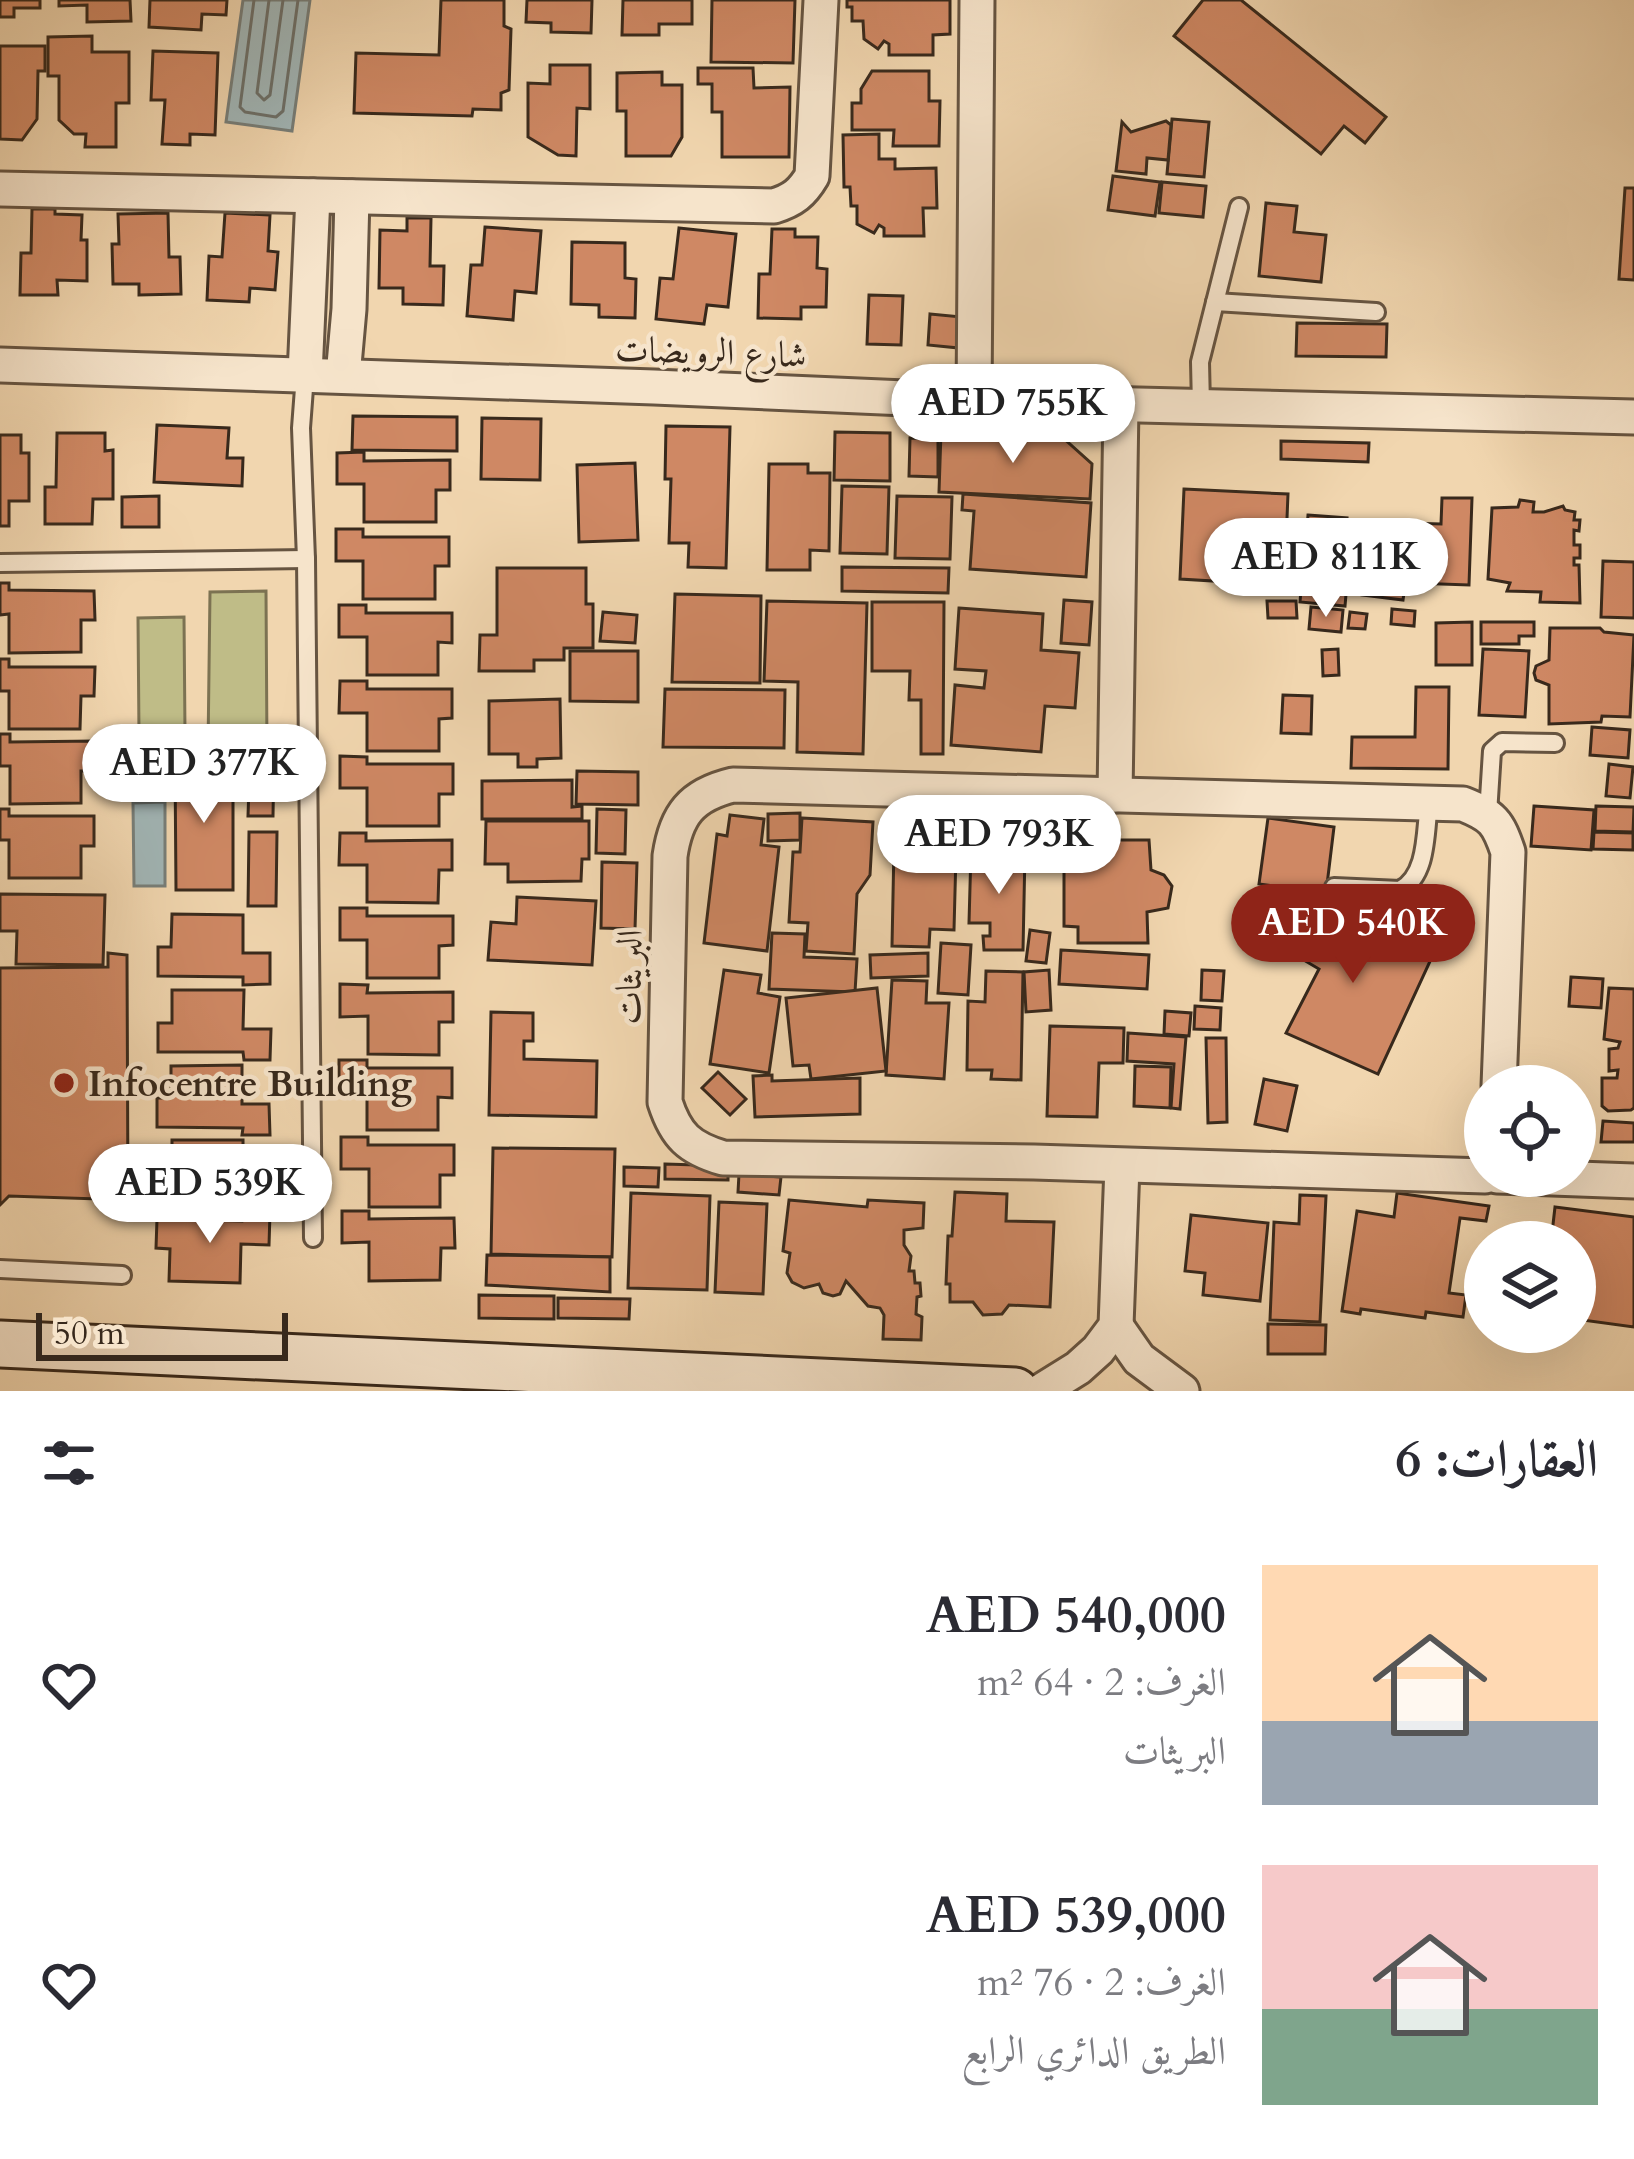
<!DOCTYPE html>
<html lang="ar">
<meta charset="utf-8">
<style>
:root{--surface:#fff;--page:#f7f7f7;--text:#2b2b33;--muted:#7c7c81;--accent:#8f2418}
body{margin:0;font-family:Cardo,Amiri,serif;background:var(--page);color:var(--text);direction:rtl;height:100vh;display:flex;flex-direction:column;font-size:45px;white-space:nowrap}
*{box-sizing:border-box;margin:0}
p{font-size:39px;color:var(--muted)}
.icon{flex:none;width:66px;height:66px;fill:none;stroke:currentColor;stroke-width:2;stroke-linecap:round;stroke-linejoin:round}
.map{position:relative;height:1391px;overflow:hidden;direction:ltr}
.details{display:flex;flex-direction:column;background:var(--surface);flex:1}
.details>*{flex:none}
.controls{position:absolute;left:1464px;top:1065px;display:grid;gap:24px}
.controls a{display:grid;place-items:center;width:132px;height:132px;border-radius:50%;background:var(--surface);box-shadow:0 12px 48px #0002;font-size:60px}
.scale{position:absolute;left:36px;bottom:30px;width:252px;box-sizing:border-box;padding-left:12px;border:6px solid #38291c;border-top:0;font-size:33px;line-height:42px;white-space:nowrap;color:#38291c;-webkit-text-stroke:9px #f6e4cb;paint-order:stroke}
.price{position:absolute;translate:-50% -102px;padding:0 27px;border-radius:42px;background:#fff;color:#222;font-size:39px;line-height:78px;filter:drop-shadow(0 3px 6px #0008)}
.price::after{content:'';position:absolute;left:50%;top:72px;width:36px;height:27px;margin-left:-18px;background:inherit;clip-path:polygon(0 0,100% 0,50% 100%)}
.price.on{background:var(--accent);color:#fff}
ul{padding:0;list-style:none}
li{display:flex;align-items:center;gap:36px;height:300px;padding:0 36px}
li span{display:grid;place-items:center;flex:none;width:336px;height:240px;border-radius:0px;color:#555}
li>.icon{margin-inline-start:auto}
span .icon{width:144px;height:144px;fill:#fffc;stroke-width:1}
li b{font-size:51px}
h2{display:flex;justify-content:space-between;align-items:center;height:144px;padding:0 36px;font-size:51px}
.map>svg:first-child{display:block}
.green{fill:#bfbc87;stroke:#7c7252;stroke-width:3}
.water{fill:#a1b6b7;stroke:#777e79;stroke-width:3}
.lines{fill:none;stroke-linecap:round;stroke-linejoin:round}
.shore{stroke:#6c706a;stroke-width:3}
.building{fill:#cf8864;stroke:#38291c;stroke-width:3}
.lane-casing{stroke:#665441;stroke-width:22}
.street-casing{stroke:#665441;stroke-width:39}
.secondary-casing{stroke:#38291c;stroke-width:51}
.lane{stroke:#f6e4cb;stroke-width:16}
.street{stroke:#f6e4cb;stroke-width:33}
.secondary{stroke:#f6e4cb;stroke-width:45}
.poi-dot{fill:#8f2418;stroke:#f6e4cb;stroke-width:4.5}
.labels{text-anchor:middle;stroke-width:9;stroke-linejoin:round;paint-order:stroke}
.street-label{font-size:36px;fill:#38291c;stroke:#f6e4cb}
.poi-label{font-size:36px;font-weight:bold;fill:#38291c;stroke:#f6e4cb;text-anchor:start}
</style>
<div class="map">
<svg width="1634" height="1391" viewBox="0 0 1634 1391">
<rect width="100%" height="100%" fill="#f1d6af"/>
<filter id="stains"><feTurbulence type="fractalNoise" baseFrequency=".00167" numOctaves="4"/><feColorMatrix values="0 0 0 0 .2 0 0 0 0 .09 0 0 0 0 .02 0 0 0 .5 -.17"/></filter>
<radialGradient id="worn" r=".72"><stop offset=".6" stop-color="#630" stop-opacity="0"/><stop offset="1" stop-color="#630" stop-opacity=".3"/></radialGradient>
<!-- green -->
<g class="green">
<path d="M266,591L267,750L208,749L210,592Z"/>
<path d="M184,617L185,733L139,734L138,618Z"/>
</g>
<!-- water -->
<g class="water">
<path d="M243,0H310L292,131L226,122Z"/>
<path d="M165,802V886H134L133,803Z"/>
</g>
<g class="lines">
<!-- shore -->
<g class="shore">
<path d="M254,0L240,107L245,112L276,117L283,111L298,0"/>
<path d="M269,0L257,93L264,100L270,95L283,0"/>
</g>
</g>
<!-- building -->
<g class="building">
<path d="M0,0H40V8H14V17H0Z"/>
<path d="M59,0H130L131,21L87,22V5L59,6Z"/>
<path d="M150,0H227L226,15L202,14L201,30L149,27Z"/>
<path d="M441,0H504V26L511,29L509,90L501,93V110L473,109L472,116L354,113L356,53L439,55Z"/>
<path d="M527,0H592L591,33L551,32V23L526,22Z"/>
<path d="M623,0H692V24H659V35H622Z"/>
<path d="M712,0H795L793,63L711,62Z"/>
<path d="M847,0H950V34L933,35V55H889V44L884,41L878,49L864,39L863,21H852V7H847Z"/>
<path d="M1203,0H1241L1386,117L1365,143L1344,126L1321,154L1174,36Z"/>
<path d="M92,36V52H129V103H116V147H85L86,134H74L59,120V76H48V37Z"/>
<path d="M0,46H45V71H38L37,119L22,140L0,139Z"/>
<path d="M153,51L218,53L215,135L190,134V145L162,144L165,100H151Z"/>
<path d="M550,65H590V109L577,108L576,156L558,155L528,137V83L550,84Z"/>
<path d="M698,68H753L754,88L790,87L789,157H722V112H712V84H698Z"/>
<path d="M872,71H929V101H940L939,146H893L894,130H852V103H861V89Z"/>
<path d="M662,72V85H682V137L671,156H626V111H617V73Z"/>
<path d="M1172,119L1209,122L1204,177L1167,174Z"/>
<path d="M1166,121L1171,125L1168,160L1147,158L1146,174L1116,171L1122,122L1131,132Z"/>
<path d="M879,134V159H895V169L936,168L937,208H923L924,236H884V228L879,225L874,233L857,224V206H851L850,187H844L843,135Z"/>
<path d="M1113,176L1160,182L1155,216L1108,210Z"/>
<path d="M1162,182L1206,186L1203,217L1159,213Z"/>
<path d="M1625,188H1634V280L1619,279Z"/>
<path d="M1266,203L1297,206L1294,232L1326,235L1321,282L1259,276Z"/>
<path d="M32,209H55V214L82,215L81,240H87V281L57,280L58,295H20L21,253H31Z"/>
<path d="M168,213L169,257H180L181,294L139,295V284H113L112,244H119L118,214Z"/>
<path d="M225,213L270,215L268,251L278,252L275,290L250,288L249,302L207,300L209,256L222,257Z"/>
<path d="M407,218H431L430,266H444L443,305L403,304V288H379L380,230L407,231Z"/>
<path d="M485,227L541,231L536,293L515,291L513,320L467,316L471,265H482Z"/>
<path d="M679,228L736,234L728,307L707,305L704,324L656,319L660,278L673,279Z"/>
<path d="M772,229H795V237H818L817,268L827,269L826,307H801V319L758,318L759,274H770Z"/>
<path d="M572,242L625,243V278L636,279L635,318L599,317V305L571,304Z"/>
<path d="M869,295L903,296L901,345L867,344Z"/>
<path d="M930,314L962,317L959,348L928,345Z"/>
<path d="M1297,323L1387,324L1386,357L1296,356Z"/>
<path d="M353,416L457,417V451L352,450Z"/>
<path d="M482,418L541,419L540,480L481,479Z"/>
<path d="M157,425L229,428L227,458H243L242,486L154,482Z"/>
<path d="M666,426L730,427L726,568L688,567L689,543H669L671,479H665Z"/>
<path d="M835,432L890,433V481L834,480Z"/>
<path d="M941,432L1062,437L1092,464L1090,499L939,492Z"/>
<path d="M57,433H105V451L113,450V499H93L92,524H45V487H56Z"/>
<path d="M0,435H21V453H29V501H9V526H0Z"/>
<path d="M910,438L938,439V477L909,476Z"/>
<path d="M1281,441L1369,443L1368,462L1281,459Z"/>
<path d="M364,452V461L450,460V490H436V522H364V484H337V453Z"/>
<path d="M635,463L638,540L579,542L577,465Z"/>
<path d="M769,464H808V473H830L829,551L810,550V570H767Z"/>
<path d="M842,486L889,487L887,554L840,553Z"/>
<path d="M1184,489L1288,494L1284,590L1228,587L1229,582L1180,579Z"/>
<path d="M963,494L1091,503L1086,577L970,569L974,511L962,510Z"/>
<path d="M159,496V527H122V497Z"/>
<path d="M897,496L952,497L950,559L895,558Z"/>
<path d="M1442,498H1472L1469,585L1413,583L1414,557L1371,556L1373,522L1441,524Z"/>
<path d="M1520,500L1534,502L1533,512H1544L1563,506L1565,510L1575,512L1574,520H1580L1579,531L1574,530V545H1580V558H1574V565H1579L1580,603L1540,602L1541,592L1507,591L1510,583L1488,579L1492,508L1518,507Z"/>
<path d="M1308,515L1347,518L1344,557L1305,555Z"/>
<path d="M336,529H363V537H449V566H435V599H363V561H336Z"/>
<path d="M1603,561L1634,562V618L1601,617Z"/>
<path d="M1366,565L1407,571L1403,600L1362,595Z"/>
<path d="M1307,566L1337,567V583H1306Z"/>
<path d="M842,567L949,568L948,593L842,591Z"/>
<path d="M497,568H586V604H593V648H564V660H534V671H479L480,635H497Z"/>
<path d="M0,583H9V590L94,591L95,620H81V652L9,653V614L0,615Z"/>
<path d="M1301,590L1346,594L1345,606L1300,602Z"/>
<path d="M675,594L761,596L760,683L672,682Z"/>
<path d="M1064,600L1092,602L1089,645L1061,643Z"/>
<path d="M767,601L867,603L863,754L797,752L798,682L764,681Z"/>
<path d="M1267,601H1296L1297,618H1268Z"/>
<path d="M872,602H944L943,754H921V700H909L910,671H872Z"/>
<path d="M339,605H366V613H452V643L438,642V675H367V637H339Z"/>
<path d="M1311,607L1343,610L1341,632L1309,629Z"/>
<path d="M959,608L1043,614L1041,650L1079,653L1075,708L1045,706L1041,752L951,745L955,685L984,688L986,671L955,669Z"/>
<path d="M1392,609L1415,611L1414,626L1391,624Z"/>
<path d="M603,612L637,615L635,643L600,641Z"/>
<path d="M1350,612L1367,614L1365,629L1348,628Z"/>
<path d="M1472,622V665H1436V623Z"/>
<path d="M1481,622H1534V636H1519V644H1481Z"/>
<path d="M1550,628H1600L1604,632L1634,635L1630,717L1602,716L1601,722L1549,724V685L1536,680L1534,673L1536,666L1549,660Z"/>
<path d="M1338,649L1339,675L1323,676L1322,650Z"/>
<path d="M1483,649L1529,651L1525,717L1479,715Z"/>
<path d="M570,651H638V702L570,701Z"/>
<path d="M0,659H9V667H95L94,696H81L80,729H9V691H0Z"/>
<path d="M340,681H367V689H452V718L439,719V751H367V713H339Z"/>
<path d="M1416,687H1449L1448,769L1351,768L1352,737H1415Z"/>
<path d="M665,689L785,690L784,748L663,747Z"/>
<path d="M1283,695L1312,696L1311,734L1281,733Z"/>
<path d="M560,699L561,758L537,759V767H518V754H489V701Z"/>
<path d="M1592,727L1630,730L1628,758L1590,755Z"/>
<path d="M0,734H10V742L96,741L95,771H81V803L10,804V766H0Z"/>
<path d="M340,756L367,757V764H453V794H439V826H367V788H340Z"/>
<path d="M250,757L274,758L273,816H248Z"/>
<path d="M233,762V890H176L175,763Z"/>
<path d="M1609,764L1633,767L1630,798L1606,796Z"/>
<path d="M577,771L638,772V805L576,804Z"/>
<path d="M572,780V807L582,806V819H482V781Z"/>
<path d="M1534,806L1594,810L1591,850L1531,846Z"/>
<path d="M1596,806L1634,807L1633,832L1595,831Z"/>
<path d="M0,809H9V816H94V846H81V878H9V840H0Z"/>
<path d="M597,809L626,810L625,854L596,853Z"/>
<path d="M800,813V840L768,841V814Z"/>
<path d="M730,815L764,819L761,845L779,847L767,951L704,943L717,834L727,836Z"/>
<path d="M802,818L873,822L870,875L857,894L854,954L806,951L808,923L789,922L793,852H800Z"/>
<path d="M1268,818L1334,827L1326,893L1259,884Z"/>
<path d="M950,819H976L977,846L951,847Z"/>
<path d="M486,821H589V859H582L581,881L508,882V864H485Z"/>
<path d="M249,832H277L276,906H248Z"/>
<path d="M1594,832L1633,833V850L1593,849Z"/>
<path d="M340,833H366V841L452,840V870H439L438,903L367,902V865H339Z"/>
<path d="M1080,840H1149L1151,870L1164,875L1172,886L1168,908L1147,912L1148,943H1078V927L1064,926V852H1080Z"/>
<path d="M894,846L926,847L928,854H956L954,930L930,929L929,947L892,946Z"/>
<path d="M971,851L1025,852L1023,950H984L983,936H990V923H969Z"/>
<path d="M602,862L637,863L635,929L601,928Z"/>
<path d="M0,894L105,895L103,965L16,964L17,931H0Z"/>
<path d="M517,897L596,901L592,965L488,960L491,922L516,924Z"/>
<path d="M1306,900L1432,957L1378,1074L1286,1033L1319,969L1285,949Z"/>
<path d="M340,908H367V916H453V945L439,946V978H367V940H340Z"/>
<path d="M172,914L243,915V953H270V984L243,985V977L158,976V947H171Z"/>
<path d="M1030,930L1050,933L1046,963L1026,961Z"/>
<path d="M772,933L805,934L804,957L857,959L855,992L769,989Z"/>
<path d="M941,943L971,945L968,995L938,993Z"/>
<path d="M1061,950L1149,955L1147,989L1059,984Z"/>
<path d="M108,953L127,955L128,1200L9,1196L0,1205V968L108,967Z"/>
<path d="M928,953V976L871,978L870,955Z"/>
<path d="M724,970L761,975L758,993L780,997L769,1073L710,1064Z"/>
<path d="M1049,970L1051,1010L1026,1012L1024,972Z"/>
<path d="M1202,970L1224,971L1222,1001L1201,1000Z"/>
<path d="M986,971L1023,972L1021,1080L991,1079L992,1070H967L968,1001L985,1002Z"/>
<path d="M1571,977L1603,979L1601,1008L1569,1006Z"/>
<path d="M892,980L927,981L926,1003H949L944,1079L886,1075Z"/>
<path d="M340,984L368,985L367,993L453,992V1022H439V1055L368,1054V1016L340,1017Z"/>
<path d="M877,988L886,1071L811,1079L809,1065L793,1066L786,998Z"/>
<path d="M1609,988L1634,989V1108L1631,1110L1608,1111L1602,1106V1078H1617L1618,1070L1609,1071V1049L1618,1048L1620,1042L1604,1039Z"/>
<path d="M172,990H244L243,1029H271L270,1060H244L243,1052H158V1023H172Z"/>
<path d="M1195,1006L1221,1008L1220,1030L1194,1029Z"/>
<path d="M1165,1011L1191,1013L1189,1036L1164,1034Z"/>
<path d="M491,1012L533,1013V1041H524V1059L597,1061L596,1117L489,1115Z"/>
<path d="M1050,1026L1124,1028L1123,1063H1099L1097,1117L1047,1116Z"/>
<path d="M1128,1033L1186,1037L1180,1109L1171,1108L1174,1064L1127,1061Z"/>
<path d="M1206,1038H1226L1227,1122L1208,1123Z"/>
<path d="M339,1060H367V1068H452V1098L438,1097V1130H367V1092H339Z"/>
<path d="M242,1065V1104H269L270,1135H242L243,1128L157,1127V1098H171V1066Z"/>
<path d="M1135,1066L1171,1067L1170,1108L1134,1106Z"/>
<path d="M718,1072L746,1099L730,1115L702,1088Z"/>
<path d="M772,1075V1081L860,1078V1114L755,1117L753,1076Z"/>
<path d="M1264,1079L1297,1086L1287,1131L1255,1124Z"/>
<path d="M1603,1121L1634,1123V1142H1601Z"/>
<path d="M341,1137H368V1145H454V1175H440V1207H369V1169H341Z"/>
<path d="M172,1140H243V1178H271V1210H244V1202H158V1172H172Z"/>
<path d="M493,1148L615,1149L612,1257L491,1254Z"/>
<path d="M665,1164L728,1166V1180L665,1179Z"/>
<path d="M624,1167L659,1168L658,1187L624,1186Z"/>
<path d="M739,1174L781,1177L779,1195L738,1192Z"/>
<path d="M955,1192L1007,1194L1006,1221L1054,1222L1050,1307L1009,1305L1002,1314L983,1315L973,1302H950V1284H946L948,1236H952Z"/>
<path d="M631,1193L710,1196L707,1290L628,1288Z"/>
<path d="M1397,1193L1489,1206L1486,1221L1460,1218L1449,1293L1466,1295L1463,1317L1426,1312L1425,1318L1361,1309L1360,1314L1342,1311L1357,1211L1394,1217Z"/>
<path d="M1300,1195L1326,1196L1320,1322L1270,1320L1274,1222L1299,1224Z"/>
<path d="M789,1200L867,1207L868,1200L924,1203L923,1228L904,1230V1245L911,1256L909,1271H914L915,1283H920L921,1296L917,1297L916,1314L922,1317L921,1340L883,1339L884,1315L880,1308L868,1306L846,1281L840,1294L833,1296L823,1293L819,1284L804,1288L792,1282L787,1273L790,1253L783,1251Z"/>
<path d="M719,1202L767,1204L763,1294L715,1292Z"/>
<path d="M1555,1207L1634,1217V1327L1575,1319V1242H1551Z"/>
<path d="M342,1211H369V1219L454,1218L455,1248H441L440,1280L369,1281V1242L342,1243Z"/>
<path d="M243,1212L270,1213L269,1245L241,1244L240,1283L169,1281L170,1249L156,1248L157,1219L242,1221Z"/>
<path d="M1191,1215L1268,1223L1260,1301L1203,1295L1205,1273L1185,1271Z"/>
<path d="M487,1255L610,1257V1292L486,1285Z"/>
<path d="M479,1295L554,1296V1319L479,1318Z"/>
<path d="M558,1298L630,1299L629,1319L558,1318Z"/>
<path d="M1268,1324L1326,1325L1325,1354H1268Z"/>
</g>
<g class="lines">
<!-- lane casing -->
<g class="lane-casing">
<g id="lane">
<path d="M1215,302L1376,312"/>
<path d="M305,375L301,428L306,559L313,1238"/>
<path d="M1201,406L1200,362L1239,207"/>
<path d="M0,563L306,559"/>
<path d="M1488,814L1492,751L1502,742L1555,743"/>
<path d="M1334,887L1400,890C1428,875 1425,832 1429,803"/>
<path d="M0,1269L122,1275"/>
</g>
</g>
<!-- street casing -->
<g class="street-casing">
<g id="street">
<path d="M0,189L774,206C793,200 802,193 812,176L821,0"/>
<path d="M0,365L654,387L974,401L1634,417"/>
<path d="M305,375L313,196"/>
<path d="M343,376L349,309L352,197"/>
<path d="M974,401L977,0"/>
<path d="M1115,795L1121,405"/>
<path d="M1485,1176L1034,1162L723,1158C689,1148 676,1136 665,1102L670,856C676,815 691,795 733,785L1463,804C1493,816 1498,822 1508,852L1499,1086"/>
<path d="M1497,1176L1634,1181"/>
<path d="M1116,1326L1139,1359L1182,1391"/>
<path d="M1041,1391L1078,1368L1098,1350L1116,1326L1122,1166"/>
</g>
</g>
<!-- secondary casing -->
<g class="secondary-casing">
<path id="secondary" d="M0,1344L1015,1391"/>
</g>
<!-- lane -->
<use href="#lane" class="lane"/>
<!-- street -->
<use href="#street" class="street"/>
<!-- secondary -->
<use href="#secondary" class="secondary"/>
</g>
<!-- markers -->
<circle class="poi-dot" cx="64" cy="1083" r="12"/>
<g class="labels">
<!-- street labels -->
<g class="street-label">
<text transform="translate(711 351) rotate(2)" y="13">شارع الرويضات</text>
<text transform="translate(628 977) rotate(-89)" y="13">البريثات</text>
</g>
<!-- poi labels -->
<g class="poi-label">
<text x="88" y="1096">Infocentre Building</text>
</g>
</g>
<rect width="100%" height="100%" filter="url(#stains)"/>
<rect width="100%" height="100%" fill="url(#worn)"/>
</svg>
<div class="controls">
<a><svg class="icon" aria-label="locate" viewBox="0 0 24 24"><circle cx="12" cy="12" r="6"/><path d="M12 2v4M12 18v4M2 12h4M18 12h4"/></svg></a>
<a><svg class="icon" aria-label="layers" viewBox="0 0 24 24"><path d="M12 4l9 5-9 5-9-5zM3 14l9 5 9-5"/></svg></a>
</div>
<div class="scale">50 m</div>
<b class="price" style="left:1013px;top:466px">AED 755K</b>
<b class="price" style="left:1326px;top:620px">AED 811K</b>
<b class="price" style="left:204px;top:826px">AED 377K</b>
<b class="price" style="left:999px;top:897px">AED 793K</b>
<b class="price on" style="left:1353px;top:986px">AED 540K</b>
<b class="price" style="left:210px;top:1246px">AED 539K</b>
</div>
<section class="details">
<h2>العقارات: 6<svg class="icon" aria-label="filters" viewBox="0 0 24 24"><path d="M4 7h16M4 17h16"/><circle cx="9" cy="7" r="2"/><circle cx="15" cy="17" r="2"/></svg></h2>
<ul>
<li><span style="background:linear-gradient(#ffd9b3 65%,#9aa5b1 0)"><svg class="icon" aria-label="home" viewBox="0 0 24 24"><path d="M3 11l9-7 9 7M6 9v11h12V9"/></svg></span><div><b>AED 540,000</b><p>الغرف: 2 · 64 m²</p><p>البريثات</p></div><svg class="icon" aria-label="heart" viewBox="0 0 24 24"><path d="M12 20l-8-8c-3-5 5-10 8-4 3-6 11-1 8 4z"/></svg></li>
<li><span style="background:linear-gradient(#f6c9c9 60%,#7fa58c 0)"><svg class="icon" aria-label="home" viewBox="0 0 24 24"><path d="M3 11l9-7 9 7M6 9v11h12V9"/></svg></span><div><b>AED 539,000</b><p>الغرف: 2 · 76 m²</p><p>الطريق الدائري الرابع</p></div><svg class="icon" aria-label="heart" viewBox="0 0 24 24"><path d="M12 20l-8-8c-3-5 5-10 8-4 3-6 11-1 8 4z"/></svg></li>
</ul>
</section>
